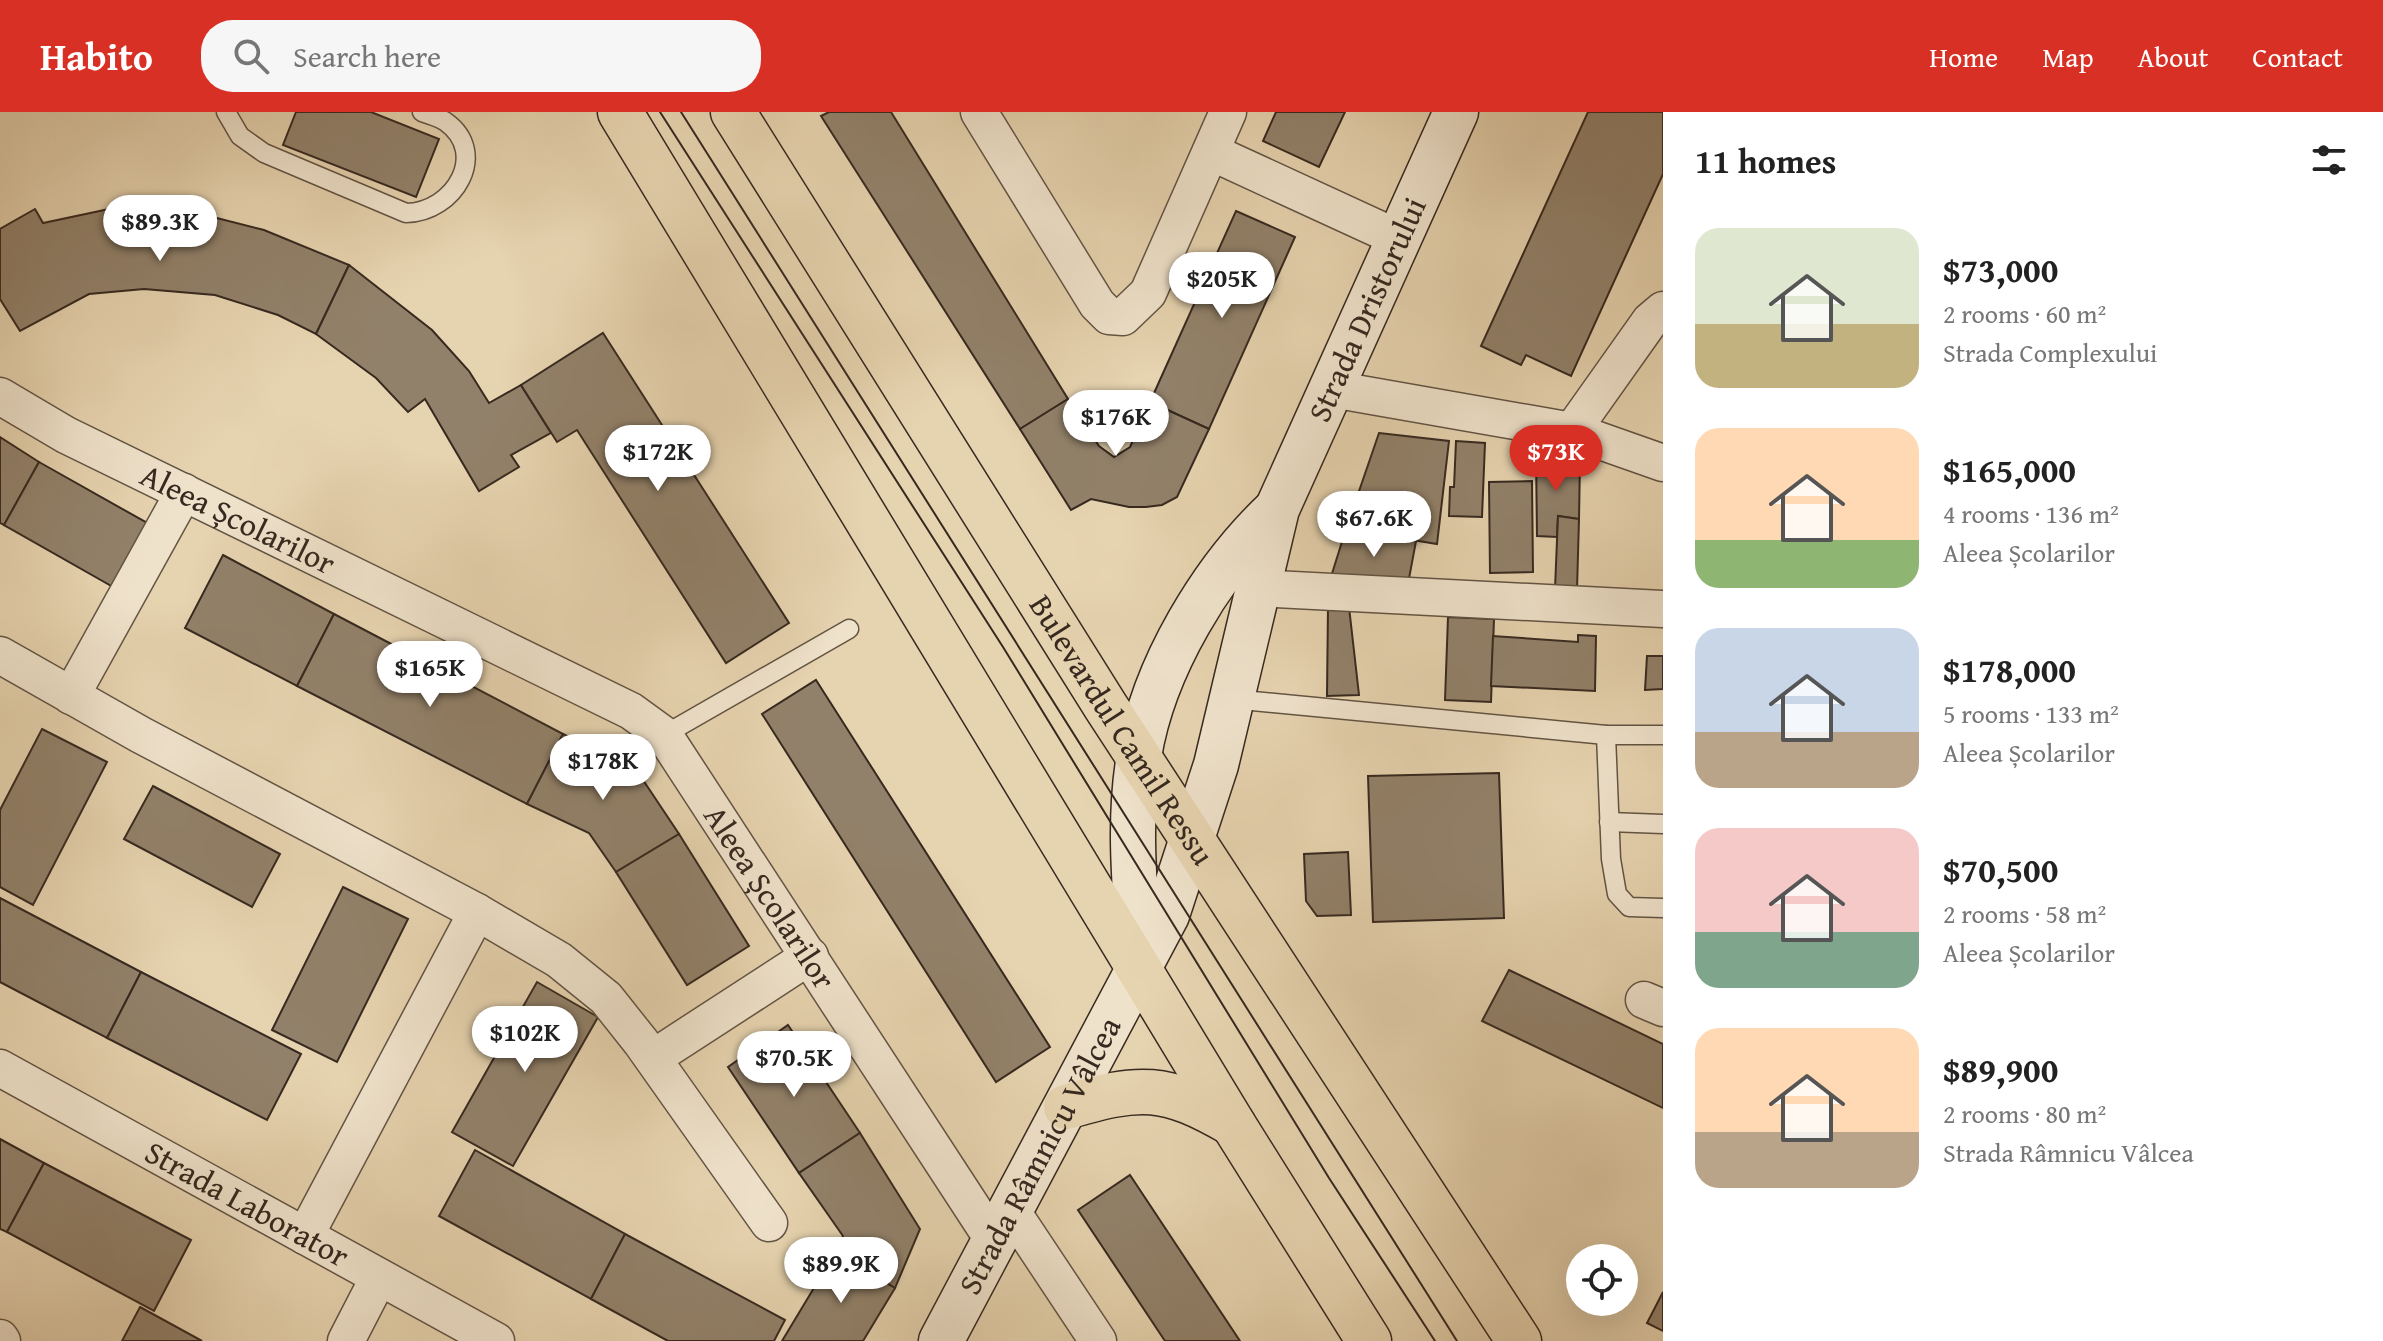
<!DOCTYPE html>
<meta charset="utf-8">
<style>
:root{--surface:#fff;--page:#f6f6f6;--text:#222;--muted:#767676;--accent:#d93025}
body{margin:0;font-family:"Gentium Book Plus",serif;background:var(--page);color:var(--text);height:100vh;display:flex;flex-direction:column;font-size:30px;white-space:nowrap}
*{box-sizing:border-box;margin:0}
p{font-size:26px;color:var(--muted)}
.icon{flex:none;width:44px;height:44px;fill:none;stroke:currentColor;stroke-width:2;stroke-linecap:round;stroke-linejoin:round}
.map{position:relative;flex:1;overflow:hidden}
.details{display:flex;flex-direction:column;background:var(--surface);width:720px}
.details>*{flex:none}
.fabs{position:absolute;left:1566px;top:1132px;display:grid;gap:16px}
.fabs a{display:grid;place-items:center;width:72px;height:72px;border-radius:50%;background:var(--surface);box-shadow:0 8px 32px #0002;font-size:40px}
.price{position:absolute;translate:-50% -68px;padding:0 18px;border-radius:28px;background:#fff;color:#222;font-size:26px;line-height:52px;filter:drop-shadow(0 2px 4px #0008)}
.price::after{content:'';position:absolute;left:50%;top:48px;width:24px;height:18px;margin-left:-12px;background:inherit;clip-path:polygon(0 0,100% 0,50% 100%)}
.price.on{background:var(--accent);color:#fff}
ul{padding:0;list-style:none}
li{display:flex;align-items:center;gap:24px;height:200px;padding:0 32px}
li span{display:grid;place-items:center;flex:none;width:224px;height:160px;border-radius:24px;color:#555}
li>.icon{margin-inline-start:auto}
span .icon{width:96px;height:96px;fill:#fffc;stroke-width:1}
li b{font-size:34px}
h2{display:flex;justify-content:space-between;align-items:center;height:96px;padding:0 32px;font-size:34px}
header{display:flex;align-items:center;gap:48px;box-sizing:border-box;height:112px;padding:0 40px;background:var(--accent);color:#fff}
header strong{font-size:38px}
nav{display:flex;gap:44px;margin-inline-start:auto;font-size:28px}
.search{width:560px;height:72px;background:var(--page);display:flex;align-items:center;gap:20px;box-sizing:border-box;padding:0 28px;border-radius:32px;color:var(--muted);font-size:30px}
main{display:flex;flex:1;min-height:0}
.map>svg:first-child{display:block}
.building{fill:#92816a;stroke:#372920;stroke-width:2}
.lines{fill:none;stroke-linecap:round;stroke-linejoin:round}
.lane-casing{stroke:#635444;stroke-width:21}
.street-casing{stroke:#635444;stroke-width:39}
.secondary-casing{stroke:#372920;stroke-width:47}
.primary-casing{stroke:#372920;stroke-width:47}
.lane{stroke:#efe2cb;stroke-width:18}
.street{stroke:#efe2cb;stroke-width:36}
.secondary{stroke:#efe2cb;stroke-width:44}
.primary{stroke:#e6d3af;stroke-width:44}
.tram{stroke:#372920;stroke-width:2}
.labels{text-anchor:middle;stroke-width:6;stroke-linejoin:round;paint-order:stroke}
.street-label{font-size:32px;fill:#372920;stroke:#efe2cb}
</style>
<header>
<strong>Habito</strong>
<div class="search"><svg class="icon" aria-label="search" viewBox="0 0 24 24"><circle cx="10" cy="10" r="6"/><path d="M15 15l6 6"/></svg>Search here</div>
<nav><a>Home</a><a>Map</a><a>About</a><a>Contact</a></nav>
</header>
<main>
<div class="map">
<svg width="1663" height="1229" viewBox="0 0 1663 1229">
<rect width="100%" height="100%" fill="#e6d3af"/>
<filter id="stains"><feTurbulence type="fractalNoise" baseFrequency=".0025" numOctaves="4"/><feColorMatrix values="0 0 0 0 .2 0 0 0 0 .09 0 0 0 0 .02 0 0 0 .5 -.17"/></filter>
<radialGradient id="worn" r=".72"><stop offset=".6" stop-color="#630" stop-opacity="0"/><stop offset="1" stop-color="#630" stop-opacity=".3"/></radialGradient>
<!-- building -->
<g class="building">
<path d="M296,0H371L439,27L416,85L283,33Z"/>
<path d="M829,0H891L1068,287L1020,317L821,4Z"/>
<path d="M1276,0H1345L1319,55L1263,29Z"/>
<path d="M1588,0H1663V62L1571,264L1526,243L1521,253L1481,234Z"/>
<path d="M35,97L43,111L109,97H161L205,103L264,118L349,153L316,222L278,203L215,183L144,177L89,182L20,219L0,187V117Z"/>
<path d="M1236,99L1295,125L1209,317L1150,290Z"/>
<path d="M349,153L432,218L469,259L489,291L521,273L551,321L511,343L519,355L479,379L425,287L408,300L376,266L316,222Z"/>
<path d="M603,221L789,511L726,551L577,318L557,330L521,273Z"/>
<path d="M1068,287L1099,334L1114,345L1130,335L1150,290L1209,317L1177,385L1162,393L1146,395H1129L1091,387L1071,398L1020,317Z"/>
<path d="M1379,321L1449,329L1437,432L1346,417Z"/>
<path d="M0,325L39,350L4,413L0,411Z"/>
<path d="M1456,329L1485,331L1482,405L1449,404L1450,375H1454Z"/>
<path d="M1536,344L1580,349L1579,407L1558,404L1557,425L1537,424Z"/>
<path d="M39,350L149,412L113,475L4,413Z"/>
<path d="M1532,369L1533,460L1490,461L1489,370Z"/>
<path d="M1558,404L1579,407L1577,478L1555,477Z"/>
<path d="M1346,417L1416,429L1408,472L1330,468Z"/>
<path d="M223,443L334,502L297,574L185,516Z"/>
<path d="M1328,494L1349,495L1359,583L1327,584Z"/>
<path d="M334,502L563,622L527,692L297,574Z"/>
<path d="M1448,505L1494,507L1491,590L1445,588Z"/>
<path d="M1578,523L1596,524L1595,579L1491,574L1493,524L1578,530Z"/>
<path d="M1647,544H1663V577L1645,578Z"/>
<path d="M816,568L1050,935L996,970L762,602Z"/>
<path d="M42,617L107,650L33,793L0,775V698Z"/>
<path d="M563,622L637,659L679,722L616,760L589,721L527,692Z"/>
<path d="M1499,661L1504,806L1373,810L1368,664Z"/>
<path d="M153,674L280,742L252,795L124,727Z"/>
<path d="M679,722L749,834L687,873L616,760Z"/>
<path d="M1348,740L1351,803L1317,804L1306,789L1304,742Z"/>
<path d="M343,775L408,807L337,950L272,918Z"/>
<path d="M0,786L141,860L107,926L0,870Z"/>
<path d="M1509,858L1663,932V996L1482,909Z"/>
<path d="M141,860L301,942L267,1008L107,926Z"/>
<path d="M537,870L598,905L513,1054L452,1020Z"/>
<path d="M788,913L860,1021L799,1061L728,955Z"/>
<path d="M860,1021L920,1117L895,1176L835,1141L843,1124L799,1061Z"/>
<path d="M0,1027L44,1051L7,1120L0,1117Z"/>
<path d="M475,1038L625,1122L591,1187L439,1104Z"/>
<path d="M44,1051L191,1128L154,1199L7,1120Z"/>
<path d="M1130,1063L1240,1229H1165L1078,1098Z"/>
<path d="M625,1122L785,1208L774,1229H668L591,1187Z"/>
<path d="M835,1141L895,1176L863,1229H782Z"/>
<path d="M1663,1180V1219L1647,1211Z"/>
<path d="M140,1195L202,1229H122Z"/>
</g>
<g class="lines">
<!-- lane casing -->
<g class="lane-casing">
<g id="lane">
<path d="M226,0L240,24L264,41L406,101C455,100 489,41 446,10C439,5 429,3 422,0"/>
<path d="M1232,587L1606,623H1663"/>
<path d="M664,623L849,517"/>
<path d="M1606,623L1611,747L1617,782L1629,795L1663,796"/>
<path d="M1609,710L1663,712"/>
</g>
</g>
<!-- street casing -->
<g class="street-casing">
<g id="street">
<path d="M979,0L1097,192L1109,204L1123,205L1148,181L1228,0"/>
<path d="M1211,40L1400,127"/>
<path d="M1332,277L1572,319L1663,351"/>
<path id="s1" d="M0,284L66,323L631,599L664,623L994,1129"/>
<path d="M1572,319L1650,209L1663,198"/>
<path d="M1257,476L1663,497"/>
<path d="M0,543L141,623L477,800L559,848L606,886L641,930L769,1111"/>
<path d="M71,584L184,380"/>
<path d="M1644,888L1663,896"/>
<path d="M653,946L810,844"/>
<path id="s2" d="M0,956L496,1229"/>
<path d="M1011,1098L1098,1229"/>
<path d="M305,1124L477,800"/>
<path d="M0,1226L2,1229"/>
<path d="M346,1229L379,1165"/>
</g>
</g>
<!-- secondary casing -->
<g class="secondary-casing">
<g id="secondary">
<path d="M1140,856C1136,787 1127,713 1139,644C1153,556 1212,458 1276,398"/>
<path id="s3" d="M941,1229L1167,803L1216,653L1277,397L1456,0"/>
</g>
</g>
<!-- primary casing -->
<g class="primary-casing">
<g id="primary">
<path d="M620,0L1233,1012L1369,1229"/>
<path id="s4" d="M733,0L1106,595L1519,1229"/>
<path d="M1066,995C1141,973 1164,972 1233,1012"/>
</g>
</g>
<!-- lane -->
<use href="#lane" class="lane"/>
<!-- street -->
<use href="#street" class="street"/>
<!-- secondary -->
<use href="#secondary" class="secondary"/>
<!-- primary -->
<use href="#primary" class="primary"/>
<!-- tram -->
<g class="tram">
<path d="M660,0L1003,535L1329,1066L1435,1229"/>
<path d="M681,0L1457,1229"/>
</g>
</g>
<g class="labels">
<!-- street labels -->
<g class="street-label">
<text dy="11" stroke="none"><textPath href="#s3" startOffset="1122">Strada Dristorului</textPath></text>
<text dy="11" stroke="none"><textPath href="#s1" startOffset="268">Aleea Școlarilor</textPath></text>
<text dy="11" stroke="none"><textPath href="#s4" startOffset="730">Bulevardul Camil Ressu</textPath></text>
<text dy="11" stroke="none"><textPath href="#s1" startOffset="940">Aleea Școlarilor</textPath></text>
<text dy="11" stroke="none"><textPath href="#s3" startOffset="210">Strada Râmnicu Vâlcea</textPath></text>
<text dy="11" stroke="none"><textPath href="#s2" startOffset="282">Strada Laborator</textPath></text>
</g>
</g>
<rect width="100%" height="100%" filter="url(#stains)"/>
<rect width="100%" height="100%" fill="url(#worn)"/>
</svg>
<div class="fabs">
<a><svg class="icon" aria-label="locate" viewBox="0 0 24 24"><circle cx="12" cy="12" r="6"/><path d="M12 2v4M12 18v4M2 12h4M18 12h4"/></svg></a>
</div>
<b class="price" style="left:160px;top:151px">$89.3K</b>
<b class="price" style="left:1222px;top:208px">$205K</b>
<b class="price" style="left:1116px;top:346px">$176K</b>
<b class="price" style="left:658px;top:381px">$172K</b>
<b class="price on" style="left:1556px;top:381px">$73K</b>
<b class="price" style="left:1374px;top:447px">$67.6K</b>
<b class="price" style="left:430px;top:597px">$165K</b>
<b class="price" style="left:603px;top:690px">$178K</b>
<b class="price" style="left:525px;top:962px">$102K</b>
<b class="price" style="left:794px;top:987px">$70.5K</b>
<b class="price" style="left:841px;top:1193px">$89.9K</b>
</div>
<section class="details">
<h2>11 homes<svg class="icon" aria-label="filters" viewBox="0 0 24 24"><path d="M4 7h16M4 17h16"/><circle cx="9" cy="7" r="2"/><circle cx="15" cy="17" r="2"/></svg></h2>
<ul>
<li><span style="background:linear-gradient(#dfe7d0 60%,#c2b280 0)"><svg class="icon" aria-label="home" viewBox="0 0 24 24"><path d="M3 11l9-7 9 7M6 9v11h12V9"/></svg></span><div><b>$73,000</b><p>2 rooms · 60 m²</p><p>Strada Complexului</p></div></li>
<li><span style="background:linear-gradient(#ffd9b3 70%,#8fb573 0)"><svg class="icon" aria-label="home" viewBox="0 0 24 24"><path d="M3 11l9-7 9 7M6 9v11h12V9"/></svg></span><div><b>$165,000</b><p>4 rooms · 136 m²</p><p>Aleea Școlarilor</p></div></li>
<li><span style="background:linear-gradient(#c9d6e8 65%,#b9a48a 0)"><svg class="icon" aria-label="home" viewBox="0 0 24 24"><path d="M3 11l9-7 9 7M6 9v11h12V9"/></svg></span><div><b>$178,000</b><p>5 rooms · 133 m²</p><p>Aleea Școlarilor</p></div></li>
<li><span style="background:linear-gradient(#f6c9c9 65%,#7fa58c 0)"><svg class="icon" aria-label="home" viewBox="0 0 24 24"><path d="M3 11l9-7 9 7M6 9v11h12V9"/></svg></span><div><b>$70,500</b><p>2 rooms · 58 m²</p><p>Aleea Școlarilor</p></div></li>
<li><span style="background:linear-gradient(#ffd9b3 65%,#b9a48a 0)"><svg class="icon" aria-label="home" viewBox="0 0 24 24"><path d="M3 11l9-7 9 7M6 9v11h12V9"/></svg></span><div><b>$89,900</b><p>2 rooms · 80 m²</p><p>Strada Râmnicu Vâlcea</p></div></li>
</ul>
</section>
</main>
